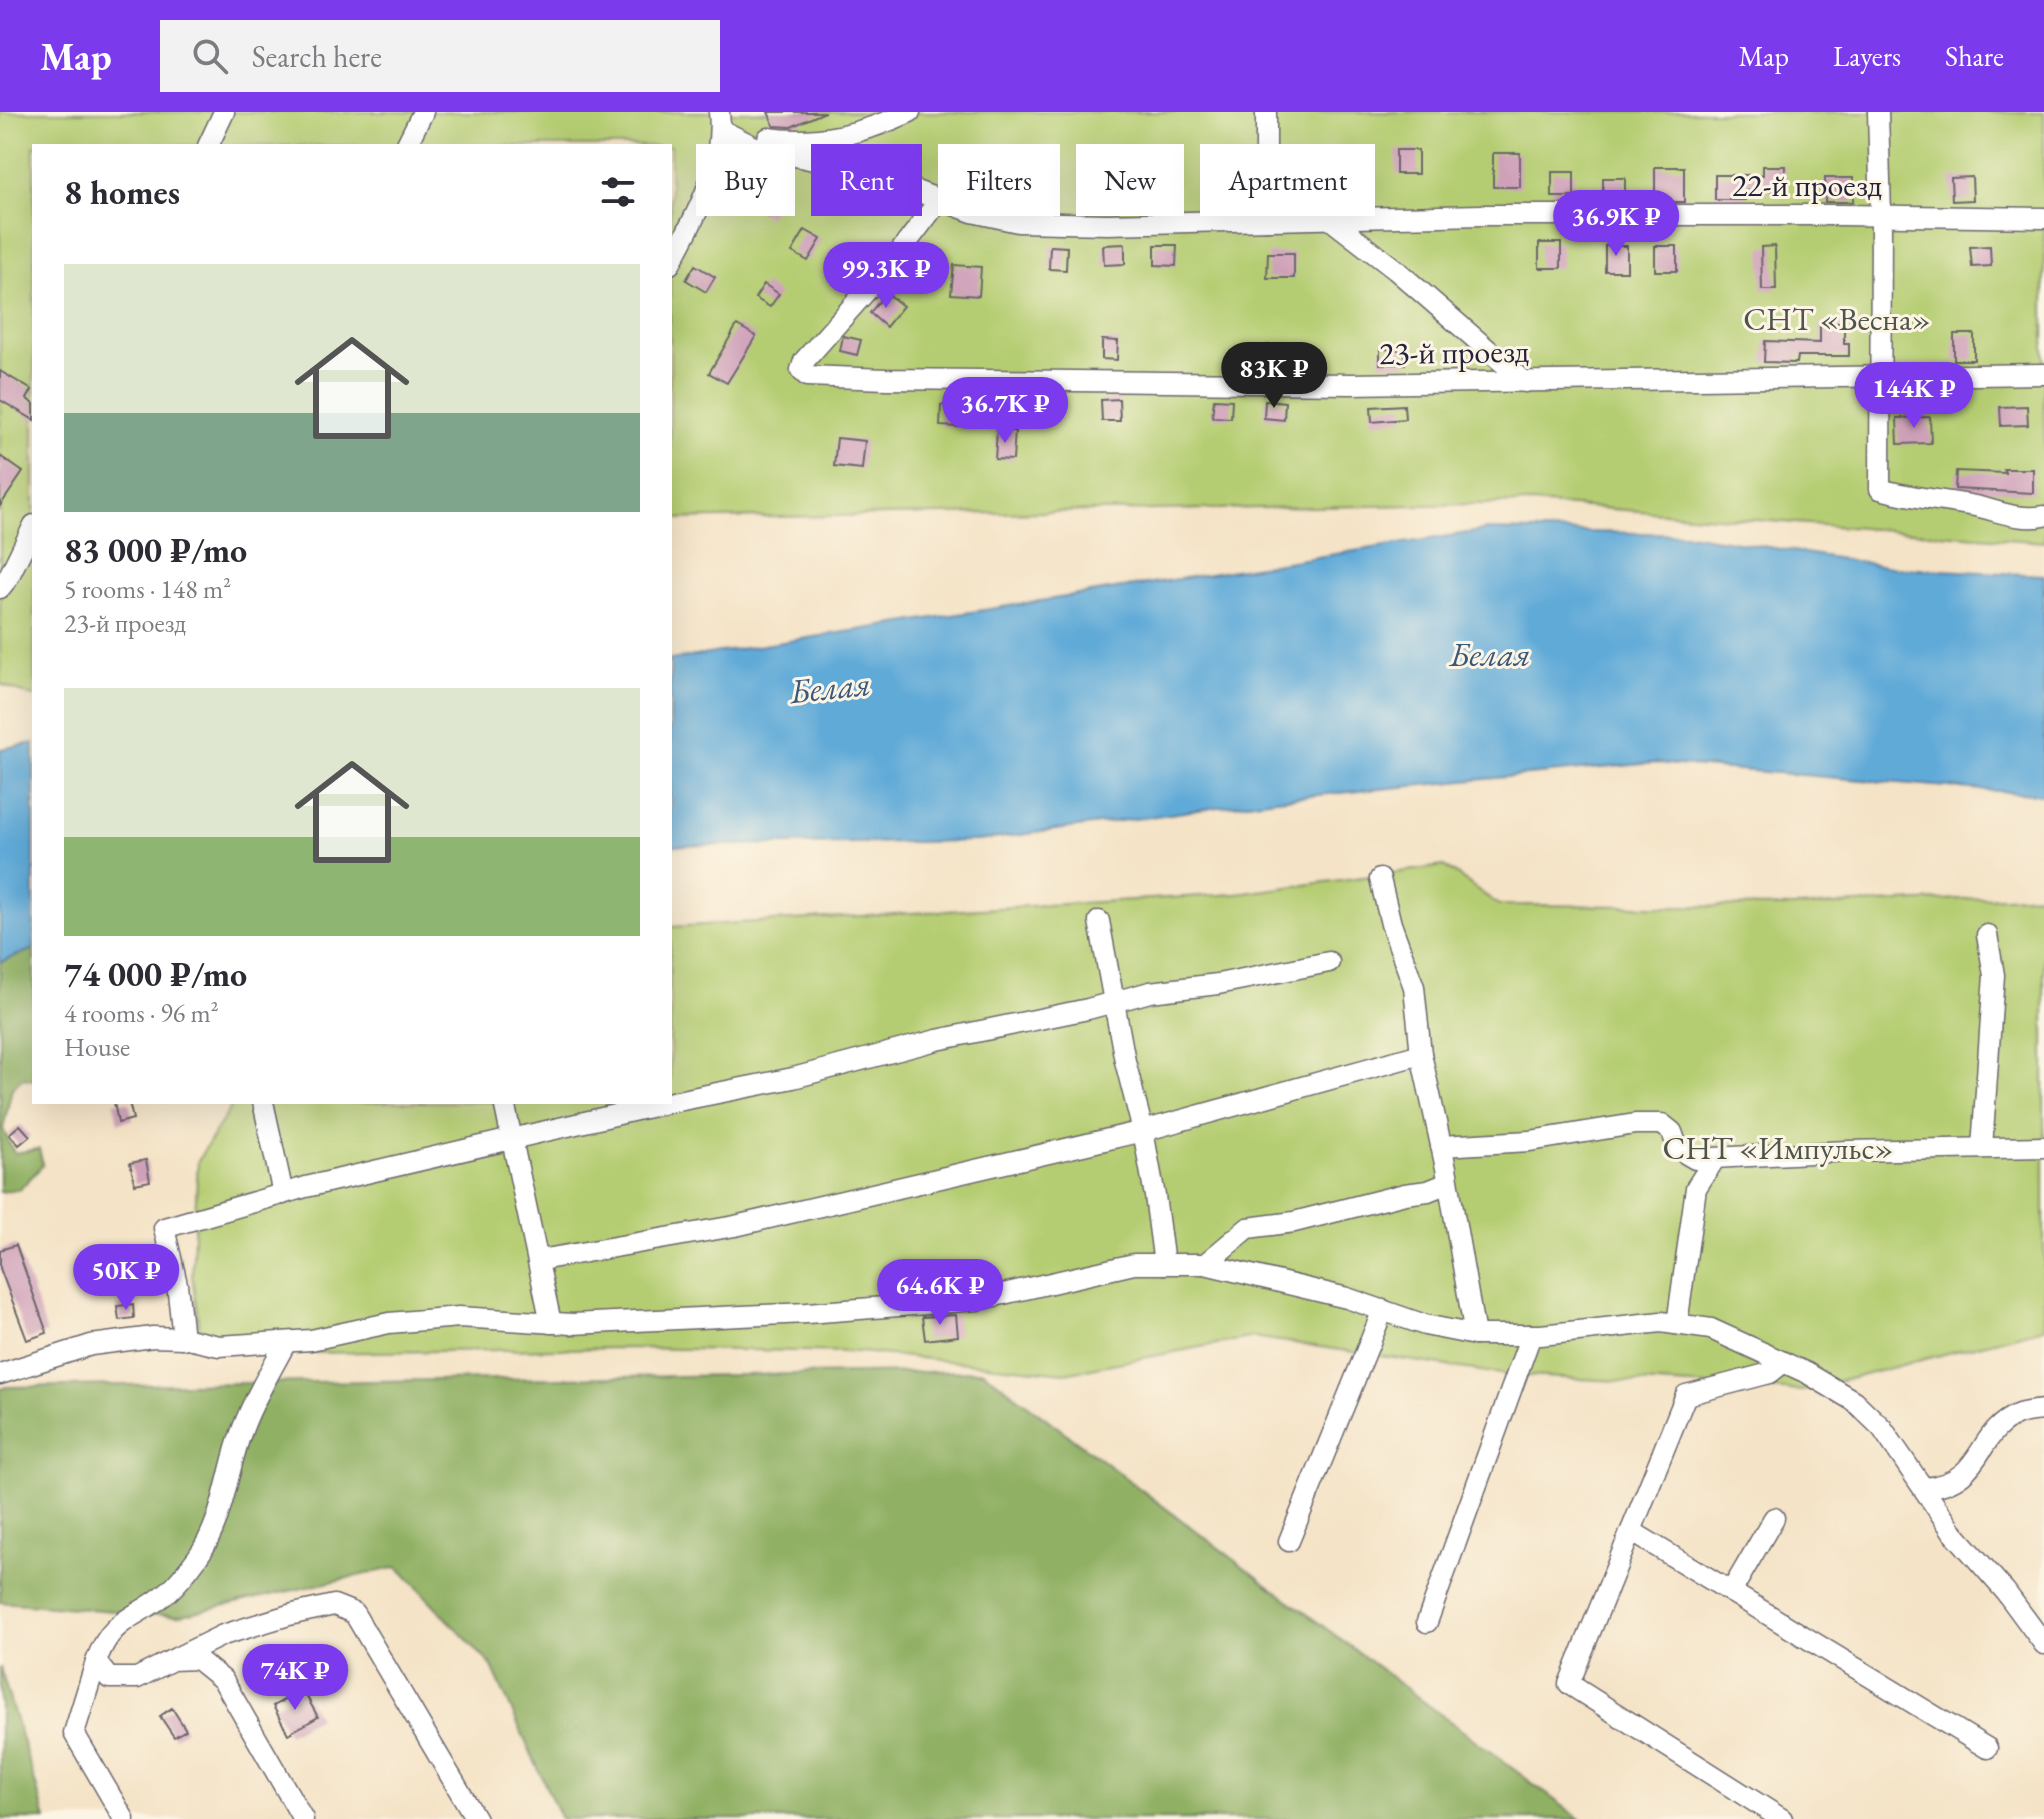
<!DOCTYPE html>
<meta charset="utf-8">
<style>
:root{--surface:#fff;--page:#f2f2f3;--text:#2b2b33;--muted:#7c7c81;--accent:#7c3aed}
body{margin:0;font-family:"EB Garamond",serif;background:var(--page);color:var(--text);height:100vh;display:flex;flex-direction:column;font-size:30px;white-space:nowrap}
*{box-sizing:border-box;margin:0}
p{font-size:26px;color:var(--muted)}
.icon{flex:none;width:44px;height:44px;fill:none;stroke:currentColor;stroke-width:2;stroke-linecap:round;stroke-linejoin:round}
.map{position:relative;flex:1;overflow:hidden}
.side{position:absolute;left:32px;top:32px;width:640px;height:960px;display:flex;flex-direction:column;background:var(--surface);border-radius:0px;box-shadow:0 8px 32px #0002}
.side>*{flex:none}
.banner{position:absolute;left:696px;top:32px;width:760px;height:72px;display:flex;gap:16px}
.price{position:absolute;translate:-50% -68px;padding:0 18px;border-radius:28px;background:var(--accent);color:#fff;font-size:26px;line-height:52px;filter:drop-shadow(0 2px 4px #0008)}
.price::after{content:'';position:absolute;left:50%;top:48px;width:24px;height:18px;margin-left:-12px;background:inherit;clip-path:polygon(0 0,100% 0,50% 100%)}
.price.selected{background:#222;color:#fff}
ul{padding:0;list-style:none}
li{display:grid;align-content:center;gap:16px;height:424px;padding:0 32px}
li span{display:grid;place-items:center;height:248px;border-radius:0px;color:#555}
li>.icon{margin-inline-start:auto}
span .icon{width:144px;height:144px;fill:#fffc;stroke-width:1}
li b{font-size:34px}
h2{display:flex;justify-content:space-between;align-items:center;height:96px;padding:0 32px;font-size:34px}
.chip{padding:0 28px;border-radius:0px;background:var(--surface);box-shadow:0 8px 32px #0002;font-size:28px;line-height:72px}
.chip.selected{background:var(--accent);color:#fff}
header{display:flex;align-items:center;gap:48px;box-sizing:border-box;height:112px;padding:0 40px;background:var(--accent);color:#fff}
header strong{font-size:38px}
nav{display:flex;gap:44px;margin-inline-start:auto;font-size:28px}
.search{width:560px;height:72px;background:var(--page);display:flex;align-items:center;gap:20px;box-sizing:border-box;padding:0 28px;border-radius:0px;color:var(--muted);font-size:30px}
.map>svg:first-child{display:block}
.green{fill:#b5cd72;stroke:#6c7856;stroke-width:2}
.forest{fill:#90b064;stroke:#596950;stroke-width:2}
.water{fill:#61aad8;stroke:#42668a;stroke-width:2}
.building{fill:#cfa1b9}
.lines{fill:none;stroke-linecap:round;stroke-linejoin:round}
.minor-casing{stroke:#6c666c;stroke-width:23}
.minor{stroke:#fff;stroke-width:20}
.labels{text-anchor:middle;stroke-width:6;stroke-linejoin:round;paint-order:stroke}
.street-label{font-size:32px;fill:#22223b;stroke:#fcf5e5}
.park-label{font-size:32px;fill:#4e554c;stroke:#fcf5e5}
.water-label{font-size:34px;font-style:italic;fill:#3b587a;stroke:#fcf5e5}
</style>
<header>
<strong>Map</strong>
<div class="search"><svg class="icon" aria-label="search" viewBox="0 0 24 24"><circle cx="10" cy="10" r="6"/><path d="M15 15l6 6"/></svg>Search here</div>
<nav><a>Map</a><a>Layers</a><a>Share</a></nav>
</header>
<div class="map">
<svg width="2044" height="1707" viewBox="0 0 2044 1707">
<rect width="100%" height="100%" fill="#fcf5e5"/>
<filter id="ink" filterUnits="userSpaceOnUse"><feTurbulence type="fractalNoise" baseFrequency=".0125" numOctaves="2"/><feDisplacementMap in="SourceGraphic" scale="16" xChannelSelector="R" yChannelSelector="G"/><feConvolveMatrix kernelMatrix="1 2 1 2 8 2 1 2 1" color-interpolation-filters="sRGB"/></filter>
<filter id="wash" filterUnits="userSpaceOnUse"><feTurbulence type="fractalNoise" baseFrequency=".006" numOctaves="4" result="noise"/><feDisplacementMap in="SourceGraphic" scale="32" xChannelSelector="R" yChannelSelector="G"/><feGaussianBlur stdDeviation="1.8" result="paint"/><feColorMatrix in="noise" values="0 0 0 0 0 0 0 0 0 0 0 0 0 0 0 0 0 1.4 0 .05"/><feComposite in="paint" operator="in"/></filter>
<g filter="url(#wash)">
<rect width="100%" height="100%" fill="#f4e3c6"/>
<!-- green -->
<g class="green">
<path d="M0,0H2044V430L1532,391L670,407V34H34V585L0,572Z"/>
<path d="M1444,754L1499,793L1795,795L2044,783V1216L1803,1279L1507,1263L1253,1225L1065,1261L860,1240L625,1236L315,1241L202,1238L192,1163L198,1048L234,990H670V815L1236,782Z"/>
</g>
<!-- forest -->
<g class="forest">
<path d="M34,837V968L23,966L12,976L3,1017L14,1041L39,1037L43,1053L20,1077L0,1080V850Z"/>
<path d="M983,1259L1580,1707H561L491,1553L398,1455L177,1504L0,1490V1278L6,1275Z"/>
<path d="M0,1555L46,1707H3L0,1700Z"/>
</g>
<!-- water -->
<g class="water">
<path d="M1486,418L1688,422L1897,456L2044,463V683L1654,651L1276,687L978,729L670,734V548Z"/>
<path d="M34,631V837L0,850V637Z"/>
</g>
<g id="blocks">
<!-- building -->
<g class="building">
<path d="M768,0H825L791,15L774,14Z"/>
<rect x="1396" y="38" width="22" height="24"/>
<rect x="1493" y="41" width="27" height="34"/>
<path d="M744,48L787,73L769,105L725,80Z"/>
<path d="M1763,54H1785V78L1745,79V88H1715V63H1763Z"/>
<rect x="1655" y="55" width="29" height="35"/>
<rect x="1552" y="60" width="22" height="25"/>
<path d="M1972,65L1973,88L1952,89L1951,66Z"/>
<rect x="1603" y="66" width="22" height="24"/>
<rect x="1825" y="66" width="28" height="24"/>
<path d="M838,70L846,82L832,91L824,80Z"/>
<path d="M805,118L821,127L808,149L792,140Z"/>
<rect x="1539" y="131" width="22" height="25"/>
<path d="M1125,132V152L1104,153L1103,133Z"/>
<path d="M1155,133H1177L1176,154L1155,153Z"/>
<path d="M1050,134L1067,135L1066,158L1049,157Z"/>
<rect x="1605" y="134" width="22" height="25"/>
<rect x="1655" y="134" width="22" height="25"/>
<path d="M1775,134L1776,178H1762L1761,135Z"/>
<path d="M1990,134L1991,154L1972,155L1970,135Z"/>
<path d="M1268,141H1294V166H1267Z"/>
<path d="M695,153L715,165L706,180L686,168Z"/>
<path d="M954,153L981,155L979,184L951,182Z"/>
<path d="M764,172L779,182L770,195L755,186Z"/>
<path d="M886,181L903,194L886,215L870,201Z"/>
<path d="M1820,211H1844V232H1849V244H1798L1797,251L1764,250L1765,229L1820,231Z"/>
<path d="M737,213L756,224L727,271L709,261Z"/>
<rect x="1954" y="222" width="20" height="26"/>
<path d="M843,224L861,228L857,243L840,239Z"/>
<path d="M1102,228L1118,229L1117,248L1102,247Z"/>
<path d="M1267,233L1291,234L1290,251L1266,250Z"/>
<path d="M1380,237L1405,238V252H1380Z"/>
<path d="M0,259L32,278L27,287L34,292V308L0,288Z"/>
<path d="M1119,287L1120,309H1102L1101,288Z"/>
<path d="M1214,287L1232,288L1231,306L1212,305Z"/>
<path d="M1265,288L1285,290L1284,308L1264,306Z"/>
<path d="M941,293L962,295L960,315L940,314Z"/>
<path d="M1404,293L1405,307L1372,310L1371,295Z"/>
<path d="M2027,294L2028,313L2001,314L2000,295Z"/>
<path d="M1930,305L1931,331L1898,332L1897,306Z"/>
<path d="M997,318L1015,319L1013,348L995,347Z"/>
<path d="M837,326L865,329L862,357L834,354Z"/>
<path d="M0,344L23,360L0,394Z"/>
<path d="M2004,357H2033V381L1955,377L1956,359L2005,361Z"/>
<path d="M114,990H129L133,1007L118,1011Z"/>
<path d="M20,1013L30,1024L19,1033L9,1022Z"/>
<path d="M146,1048L150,1069L135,1072L130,1051Z"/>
<path d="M16,1133L47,1221L27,1228L0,1156V1138Z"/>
<path d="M133,1192L134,1206L119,1208L117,1194Z"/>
<path d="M956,1203L958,1224L925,1228L922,1205Z"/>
<path d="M303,1578L318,1605L288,1622L273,1594Z"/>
<path d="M172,1596L186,1618L174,1625L160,1604Z"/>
</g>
</g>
</g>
<g filter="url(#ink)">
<use href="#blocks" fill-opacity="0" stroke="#6c666c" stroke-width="2"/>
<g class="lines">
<!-- minor casing -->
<g class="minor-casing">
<g id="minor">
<path d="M1878,0L1881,103L1880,377C1911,386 1943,388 1975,394C1999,399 2019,409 2044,404"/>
<path d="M721,18L757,36L814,48L903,74L972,100L1018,110L1107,112L1482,103H1841L2044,106"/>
<path d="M768,26C819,33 864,21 910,0"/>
<path d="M208,34L224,0"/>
<path d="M406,34L423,0"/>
<path d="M940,87L893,149L804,249L801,258L807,264L886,267L1350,272L2044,262"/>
<path d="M1330,107L1396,158L1525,270"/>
<path d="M1266,108V0"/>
<path d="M670,152C695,105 725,55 719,0"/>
<path d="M0,476L8,466L34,413"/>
<path d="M1380,767L1391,812L1414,875L1421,942L1446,1056L1475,1223"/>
<path d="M1099,809L1125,949L1143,1019L1155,1084L1164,1152"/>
<path d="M263,990L283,1082"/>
<path d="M504,990L551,1211"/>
<path d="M1441,1034L1530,1029L1635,1012H1662L1672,1020L1678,1037L1695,1047L1848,1039L2044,1035"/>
<path d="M1982,1036L1994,863L1987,823"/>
<path d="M540,1148L735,1114L1143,1019L1421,942"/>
<path d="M1205,1152L1248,1116L1294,1110L1405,1082L1428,1079L1448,1071"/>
<path d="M1677,1212L1696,1076L1714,1048"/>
<path d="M183,1226L177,1172L164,1116L306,1075L662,992L793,966L937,928L1088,897L1150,880L1218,872L1329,850"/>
<path d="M286,1230C269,1262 249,1295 238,1330C225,1370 222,1412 197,1446C189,1457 179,1470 169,1479C138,1507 112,1503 96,1550L109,1566H137L172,1548L197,1547L223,1568L303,1707"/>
<path d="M0,1262L91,1233L153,1225L183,1226L219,1234L311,1228L389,1211L459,1205L572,1212L807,1201L977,1188L1134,1152H1205L1347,1186L1425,1213L1475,1223H1541L1661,1210L1711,1217L1807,1261L1854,1289L1882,1316L1953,1420L2005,1479L2044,1532"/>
<path d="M1924,1376C1987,1370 1973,1320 2019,1302C2027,1299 2036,1299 2044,1298"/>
<path d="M1631,1419L1987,1636"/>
<path d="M1289,1429L1383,1198"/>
<path d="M1731,1480L1774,1406"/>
<path d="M1427,1510L1531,1223"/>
<path d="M176,1546L223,1523L289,1503L334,1493L354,1501L476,1707"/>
<path d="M96,1550L74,1621L124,1707"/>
<path d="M1782,1707L1569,1572L1686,1283L1770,1261L1784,1250"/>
</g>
</g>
<!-- minor -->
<use href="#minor" class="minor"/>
</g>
</g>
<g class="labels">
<!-- street labels -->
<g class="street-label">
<text x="1807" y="84">22-й проезд</text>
<text transform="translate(1454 240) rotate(-1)" y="11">23-й проезд</text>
</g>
<!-- park labels -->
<g class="park-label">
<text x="1837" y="218">СНТ «Весна»</text>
<text x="1778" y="1047">СНТ «Импульс»</text>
</g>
<!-- water labels -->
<g class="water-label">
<text x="1490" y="554">Белая</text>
<text transform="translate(830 575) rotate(-6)" y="12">Белая</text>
</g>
</g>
</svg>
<b class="price" style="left:1616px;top:146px">36.9K ₽</b>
<b class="price" style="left:886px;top:198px">99.3K ₽</b>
<b class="price selected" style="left:1274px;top:298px">83K ₽</b>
<b class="price" style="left:1914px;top:318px">144K ₽</b>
<b class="price" style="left:1005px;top:333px">36.7K ₽</b>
<b class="price" style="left:126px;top:1200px">50K ₽</b>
<b class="price" style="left:940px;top:1215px">64.6K ₽</b>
<b class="price" style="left:295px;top:1600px">74K ₽</b>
<div class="banner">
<a class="chip">Buy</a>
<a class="chip selected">Rent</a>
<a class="chip">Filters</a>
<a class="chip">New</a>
<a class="chip">Apartment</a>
</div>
<section class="side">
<h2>8 homes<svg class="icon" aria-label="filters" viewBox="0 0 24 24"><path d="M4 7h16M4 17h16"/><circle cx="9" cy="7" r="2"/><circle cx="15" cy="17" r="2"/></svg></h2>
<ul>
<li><span style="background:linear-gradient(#dfe7d0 60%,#7fa58c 0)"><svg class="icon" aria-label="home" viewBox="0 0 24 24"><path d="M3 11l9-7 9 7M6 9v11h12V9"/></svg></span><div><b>83 000 ₽/mo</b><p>5 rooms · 148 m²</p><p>23-й проезд</p></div></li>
<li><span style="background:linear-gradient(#dfe7d0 60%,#8fb573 0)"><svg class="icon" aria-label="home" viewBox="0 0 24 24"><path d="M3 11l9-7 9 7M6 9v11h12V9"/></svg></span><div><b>74 000 ₽/mo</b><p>4 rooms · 96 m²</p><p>House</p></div></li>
</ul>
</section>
</div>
